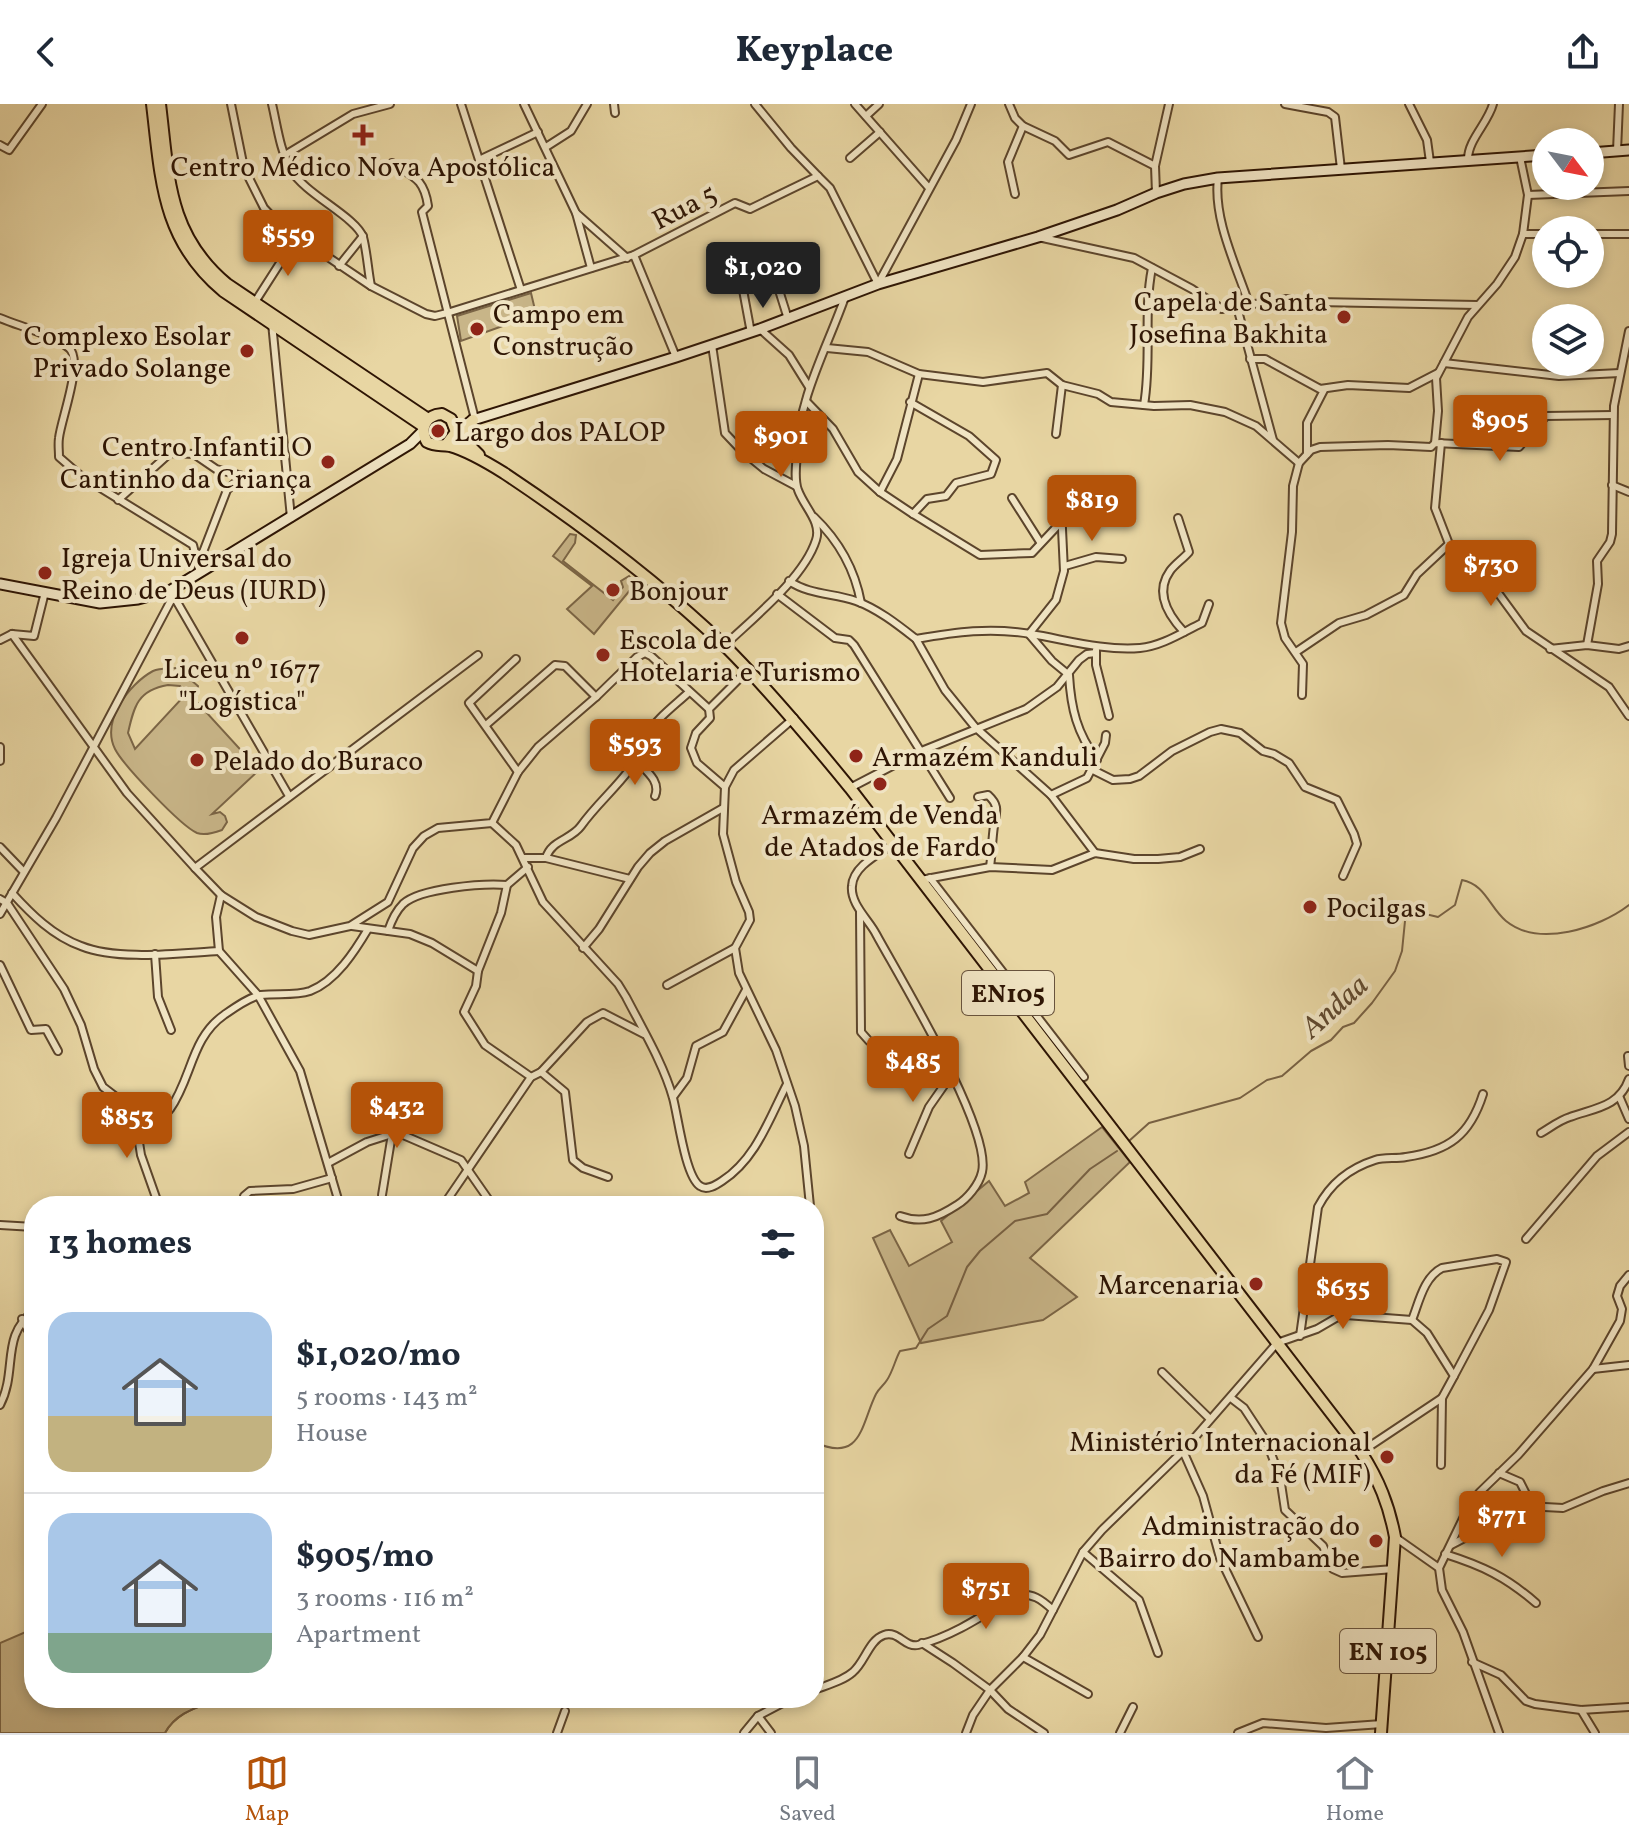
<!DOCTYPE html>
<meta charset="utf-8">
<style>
:root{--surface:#fff;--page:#f6f6f7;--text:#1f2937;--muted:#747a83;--line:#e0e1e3;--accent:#b45309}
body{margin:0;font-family:Vollkorn,serif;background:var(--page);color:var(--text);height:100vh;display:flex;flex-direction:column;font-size:30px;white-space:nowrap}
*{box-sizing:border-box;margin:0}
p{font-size:26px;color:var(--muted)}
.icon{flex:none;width:44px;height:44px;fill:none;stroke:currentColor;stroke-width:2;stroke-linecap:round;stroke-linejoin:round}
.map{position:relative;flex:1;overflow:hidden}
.details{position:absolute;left:24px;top:1092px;width:800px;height:512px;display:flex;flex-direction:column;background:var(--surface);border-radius:32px;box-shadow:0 4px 12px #0003}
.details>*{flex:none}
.needle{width:52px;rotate:122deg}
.buttons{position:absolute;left:1532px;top:24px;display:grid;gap:16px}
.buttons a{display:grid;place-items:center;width:72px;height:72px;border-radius:50%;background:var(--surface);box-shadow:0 4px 12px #0003;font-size:40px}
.price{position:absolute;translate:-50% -68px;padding:0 18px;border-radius:8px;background:var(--accent);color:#fff;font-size:26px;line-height:52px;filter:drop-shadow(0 2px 4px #0008)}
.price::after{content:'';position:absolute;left:50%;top:48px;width:24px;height:18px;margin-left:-12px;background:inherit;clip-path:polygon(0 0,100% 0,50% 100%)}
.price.active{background:#222;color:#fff}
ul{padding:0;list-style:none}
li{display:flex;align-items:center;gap:24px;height:200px;padding:0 24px}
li+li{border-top:2px solid var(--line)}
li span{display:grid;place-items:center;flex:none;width:224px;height:160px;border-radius:24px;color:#555}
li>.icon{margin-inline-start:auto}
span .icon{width:96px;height:96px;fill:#fffc;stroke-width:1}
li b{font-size:34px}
h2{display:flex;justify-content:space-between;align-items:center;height:96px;padding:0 24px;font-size:34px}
header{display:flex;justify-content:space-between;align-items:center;height:104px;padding:0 24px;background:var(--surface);font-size:36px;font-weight:800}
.menu{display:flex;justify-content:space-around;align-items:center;height:112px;border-top:2px solid var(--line);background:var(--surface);font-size:22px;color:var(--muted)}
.menu a{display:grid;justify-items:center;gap:4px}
.menu .active{color:var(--accent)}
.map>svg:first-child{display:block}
.green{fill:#c8b588;stroke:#7b6546;stroke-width:2;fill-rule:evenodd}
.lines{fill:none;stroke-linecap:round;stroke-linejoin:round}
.stream{stroke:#786143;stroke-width:2}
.street-casing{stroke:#5c452c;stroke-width:10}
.secondary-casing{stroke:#2e1504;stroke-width:13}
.primary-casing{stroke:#2e1504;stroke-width:14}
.street{stroke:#f0e4c3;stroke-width:6}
.secondary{stroke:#f0e4c3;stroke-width:9}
.primary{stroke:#e8d6a3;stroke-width:10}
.poi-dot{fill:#8f2418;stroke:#f0e4c3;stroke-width:3}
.labels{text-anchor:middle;stroke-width:8;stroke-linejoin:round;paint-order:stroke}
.shield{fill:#f0e4c3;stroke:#68533d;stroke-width:2}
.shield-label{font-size:26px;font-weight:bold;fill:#2e1504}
.poi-label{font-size:28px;fill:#2e1504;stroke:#f0e4c3;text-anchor:start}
.street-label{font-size:28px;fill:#2e1504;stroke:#f0e4c3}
.water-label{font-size:30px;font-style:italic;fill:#5f482e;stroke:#f0e4c3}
</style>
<header><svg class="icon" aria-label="back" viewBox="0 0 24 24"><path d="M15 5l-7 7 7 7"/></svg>Keyplace<svg class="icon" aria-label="share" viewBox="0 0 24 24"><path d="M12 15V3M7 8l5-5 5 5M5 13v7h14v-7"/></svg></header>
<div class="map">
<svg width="1629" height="1629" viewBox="0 0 1629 1629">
<rect width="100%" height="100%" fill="#e8d6a3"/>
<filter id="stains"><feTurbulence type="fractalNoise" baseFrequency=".0025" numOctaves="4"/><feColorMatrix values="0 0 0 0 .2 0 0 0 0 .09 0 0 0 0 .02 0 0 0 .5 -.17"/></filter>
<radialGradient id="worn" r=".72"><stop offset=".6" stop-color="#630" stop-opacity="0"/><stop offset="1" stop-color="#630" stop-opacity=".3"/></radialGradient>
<!-- green -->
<g class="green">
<path d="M531,189L536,210L461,237L457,212Z"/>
<path d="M570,430L576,431L575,439L563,457L613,496L623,483L621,477L629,472L635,480L594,530L567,505L592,482L553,452Z"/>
<path d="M177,564L198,582L195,596L259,666L212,710L220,708L225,712L227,718L222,726C214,729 205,732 197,729C181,722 123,661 115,645C101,617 129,580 153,567C160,564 169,565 177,564ZM168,581L180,582L186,590L135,645L128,629C134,602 138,586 168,581Z"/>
<path d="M1102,1023L1130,1058L1030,1154L1077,1193L1043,1216L921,1239L873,1134L890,1126L909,1162L952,1138L941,1117L989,1077L1005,1102L1029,1089L1025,1078Z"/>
<path d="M28,1527H34V1594H222C200,1603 177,1607 165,1629H0V1539Z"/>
</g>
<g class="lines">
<!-- stream -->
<g class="stream">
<path d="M1129,1037L1149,1019L1240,994L1267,976L1282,972L1311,947L1331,936L1343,923L1354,919L1372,899L1395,867L1402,847L1405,817L1410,810L1417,808L1438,813L1455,801L1462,776C1485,780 1490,804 1506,817C1539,844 1599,824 1629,801"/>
<path d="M814,1338C862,1360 861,1320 876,1290C879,1284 884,1281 887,1276C893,1267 895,1256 900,1247L916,1244L928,1225L947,1212L967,1163L980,1147L1015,1117L1047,1110L1090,1065L1117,1047"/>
<path d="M165,1629C177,1607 200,1603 222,1594"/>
</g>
<!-- street casing -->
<g class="street-casing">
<g id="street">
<path d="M231,0L244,64L264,104L279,120L371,182L426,210L435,212L447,209L634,151L735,99L750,105L818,72L830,84L878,180"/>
<path d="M272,0C277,21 280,47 291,66C305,90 356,113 363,133C367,148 368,167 371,182"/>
<path d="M461,0L521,186"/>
<path d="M524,0L576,109L591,164"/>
<path d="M614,0L615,9"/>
<path d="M755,0L791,44L818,72"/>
<path d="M855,0L929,84"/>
<path d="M1009,0L1015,14L1023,22L1055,37L1069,51L1108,38L1155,62"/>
<path d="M1285,0L1328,8L1335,13L1341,65"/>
<path d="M1409,0L1427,36L1430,58"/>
<path d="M866,12L879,0"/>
<path d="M0,41L9,46L42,0"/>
<path d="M546,43L571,27L587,0"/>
<path d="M1617,47L1619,0"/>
<path d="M285,51L353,10L390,0"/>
<path d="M850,54L880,28"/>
<path d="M1468,55C1468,36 1488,19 1493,0"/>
<path d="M479,56L538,28"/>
<path d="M392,59C413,73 424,74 428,102L422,108L475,315"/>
<path d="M1218,74C1213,115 1236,161 1249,200"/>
<path d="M1156,89L1155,62L1169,0"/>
<path d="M1015,90L1008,58L1023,22"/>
<path d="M1528,91L1629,87"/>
<path d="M576,109L627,154"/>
<path d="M1523,130H1546"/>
<path d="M1590,130H1629"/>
<path d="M1038,133L1134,154L1192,185L1222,205L1286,195L1317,198L1477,201"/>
<path d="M634,151L676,253"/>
<path d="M339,162L363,132"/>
<path d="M773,167L788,215"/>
<path d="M878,180L956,36L971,0"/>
<path d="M743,186L751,229"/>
<path d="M255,198L296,134"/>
<path d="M1237,203L1273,336"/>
<path d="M0,214C19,222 53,231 69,244C84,257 61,315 59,334C58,340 59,346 59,353L81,372L193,441L200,469"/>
<path d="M272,219L291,414"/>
<path d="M760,225L789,251L809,283"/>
<path d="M712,241L725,329L742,347L764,365L796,382"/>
<path d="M827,244L868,248L919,270L983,278L1047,269L1062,281L1098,290L1111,298L1154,302L1190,301L1225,308L1256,322L1299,359"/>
<path d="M1250,255H1265L1320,285L1348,281L1409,284L1438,269"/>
<path d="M1444,259L1559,272L1620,269"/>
<path d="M806,297L833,325L858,368L880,388L913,410L980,451L1032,449L1063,416"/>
<path d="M910,298L969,332L996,356L991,370L956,379L946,392L927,395L913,410"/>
<path d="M1144,301C1152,255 1143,209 1152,164"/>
<path d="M1056,330L1062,281"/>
<path d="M1435,339L1438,307L1436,274L1468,213L1497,180L1515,153L1523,130L1528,91L1520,53"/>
<path d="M1441,339L1435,404L1449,440L1493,482L1526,527L1609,583L1629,612"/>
<path d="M1307,350V319L1324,286"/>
<path d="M1612,381L1629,388"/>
<path d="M1060,383L1064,467L1056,496L1029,530L1052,557L1069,571C1071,605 1077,629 1097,656"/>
<path d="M880,388L897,355L919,270"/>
<path d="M1012,394L1040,438"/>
<path d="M118,396L170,349L194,350L216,365L243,372"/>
<path d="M814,413C838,436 855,466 861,499"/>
<path d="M1178,414L1189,448C1183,455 1175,460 1170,467C1154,489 1169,512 1184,528"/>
<path d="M198,461L227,386L243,372L288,384"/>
<path d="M1065,462L1096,453L1122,455"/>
<path d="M789,477C810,491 833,489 856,497C878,505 898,521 916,535C956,528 990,523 1031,530C1067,536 1104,547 1140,544C1162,542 1183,528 1202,519L1209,500"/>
<path d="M777,490L835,534L849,536L854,541L950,694"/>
<path d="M173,491L289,692"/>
<path d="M12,530L34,532L45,488"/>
<path d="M916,535L945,586L975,623L1051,691L1095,749"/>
<path d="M0,536L12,530L127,689L195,764L221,791L256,813L292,827L309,831L350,822L388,798L413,744L424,732L438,724L492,719L518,668L538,643L596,593L637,553L645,549L651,552L709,605"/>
<path d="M1587,541L1598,480L1597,457L1610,438L1612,430L1614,302L1629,227"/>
<path d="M724,542C752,515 804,474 816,436C822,418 804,403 798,386C794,376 796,361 797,350C798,295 827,244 845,193"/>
<path d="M1550,545L1587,541L1619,545L1629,542"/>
<path d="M1096,546V561L1109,612"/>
<path d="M1296,548L1339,519L1366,511L1404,491L1417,470L1449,440"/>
<path d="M516,555L469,599L518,668"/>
<path d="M1302,591L1303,560L1285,534L1281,519L1292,428L1293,382L1299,359L1311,346L1320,343L1388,341L1431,343L1435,339L1519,343L1546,312L1613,311"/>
<path d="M794,614L734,666L725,683L723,730L736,778L749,808L750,816L735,844L739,869L776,946L795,1002L804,1042L810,1102"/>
<path d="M486,621L555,561L565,562L596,593"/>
<path d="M0,643V657"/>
<path d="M636,656C646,667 661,677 655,692"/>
<path d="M1093,666L1113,676L1130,675L1139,672L1172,647L1210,628L1221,625L1240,629L1263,647L1274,650L1289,659L1305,683L1337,696L1354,730L1357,740L1343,772"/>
<path d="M725,683L697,659L691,644L696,629L710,614L709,605L748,566"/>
<path d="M850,684L919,648L1026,605L1057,583L1079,556L1087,550L1096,549"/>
<path d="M1051,691L1087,674L1105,639L1106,631"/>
<path d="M978,693L988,691C1000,702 996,708 994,722C992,735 992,749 990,763"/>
<path d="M492,719L516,741L543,798L618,880L626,893C642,924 664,961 673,994C678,1012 685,1072 700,1082C707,1087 716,1081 722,1077C756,1055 769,1015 787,980"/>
<path d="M893,740C879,750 853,762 852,782C850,800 869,816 876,830C900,874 992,1025 982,1068C979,1081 967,1095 957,1101C937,1114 922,1120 900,1112"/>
<path d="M0,743L24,768"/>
<path d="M524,754H546L630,775"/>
<path d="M546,754C551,736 571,736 581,722C595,702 615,685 629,666C637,655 640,643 646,632C656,615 674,602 689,588"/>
<path d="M528,763L507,781L501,809L478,867L476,882L464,908L485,941L531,973"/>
<path d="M195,764L478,551"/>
<path d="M930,774L1084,973"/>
<path d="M921,776L990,763L1052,766L1095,749L1134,755H1158L1180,753L1200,745"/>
<path d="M12,789C31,810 53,832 81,842C118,857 180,849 219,847"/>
<path d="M221,791L216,813L219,847L258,891L300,967L340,1102"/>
<path d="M0,795L7,799L64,885L81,921L94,965L103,983L150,1019"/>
<path d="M860,808L861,928L869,937L896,948L911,964"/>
<path d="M0,810L56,714L177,485"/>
<path d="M352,822L410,830L432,839L478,867"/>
<path d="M388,827C391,818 396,807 403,800C420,784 484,779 507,781"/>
<path d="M583,844L599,825L638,763L650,749L665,737L723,704"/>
<path d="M155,850L158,893L171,926"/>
<path d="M0,861L31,926L46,925L58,947"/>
<path d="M667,881L735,844"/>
<path d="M1628,952L1629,962"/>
<path d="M541,968L565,988L573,1056L583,1064L608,1073"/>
<path d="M1619,992L1629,1015"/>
<path d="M673,993L687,974L696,942L723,928L746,886"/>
<path d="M1541,1029C1551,1023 1560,1016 1570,1013C1595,1004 1619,1003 1629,975"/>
<path d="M909,1050L929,1003L952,970"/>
<path d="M328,1059L367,1038L392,1030L403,1031L461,1056L493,1102"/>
<path d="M382,1091L392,1030"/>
<path d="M159,1102L141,1051L138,1032C146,1018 162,1017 170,1005C192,974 191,934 224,911C234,904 249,893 261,891C277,889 295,892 310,887C336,877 355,847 368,825"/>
<path d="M245,1102L244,1092L250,1087L293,1085L332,1074"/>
<path d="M443,1102L531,973L541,968L587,918L603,909L644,930"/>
<path d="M0,1121L34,1123"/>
<path d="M1526,1135L1597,1052L1629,1028"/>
<path d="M22,1215L34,1237"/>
<path d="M1412,1216C1419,1198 1424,1173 1442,1164L1497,1155L1506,1158L1489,1206L1454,1272"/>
<path d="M1300,1232L1318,1103C1330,1080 1350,1064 1375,1056C1384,1053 1396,1055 1406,1053C1449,1047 1470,1031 1483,990"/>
<path d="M1593,1265L1629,1261"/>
<path d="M1162,1268L1209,1314"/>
<path d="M1231,1294L1244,1304L1267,1339L1280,1373L1285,1406L1323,1442L1333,1465L1342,1469L1394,1465"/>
<path d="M0,1301C18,1266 0,1232 34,1207"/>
<path d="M1183,1347L1203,1392L1220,1454L1258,1533"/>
<path d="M1361,1348L1442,1294"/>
<path d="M1499,1369L1520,1378L1532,1402"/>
<path d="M1395,1433L1439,1464"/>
<path d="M1451,1441L1526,1402L1563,1404L1603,1387L1629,1379"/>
<path d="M1083,1448L1139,1496L1158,1549"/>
<path d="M1445,1450C1483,1462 1506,1473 1536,1499"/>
<path d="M922,1539L953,1559L990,1586L1008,1605L1044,1629"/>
<path d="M1023,1553L1088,1590"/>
<path d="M1472,1558L1501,1571L1526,1597L1535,1600L1581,1606L1629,1603"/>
<path d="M814,1586C827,1581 843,1577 853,1568C865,1558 869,1536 884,1531C898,1526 905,1544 918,1541C954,1532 985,1510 1016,1491C1032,1488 1042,1496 1053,1506"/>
<path d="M1581,1606L1595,1629"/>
<path d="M758,1612L771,1629"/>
<path d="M557,1629L565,1607"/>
<path d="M744,1629L758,1612L792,1594"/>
<path d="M966,1629L973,1611L990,1586L1023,1553L1040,1531L1083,1448L1102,1426L1183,1347L1277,1239L1317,1225L1336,1214L1346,1211L1412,1216L1427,1229L1454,1272L1442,1294L1441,1361"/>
<path d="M1120,1629L1133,1603"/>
<path d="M1238,1629L1263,1619L1326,1624L1382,1620"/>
<path d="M1499,1629L1463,1528L1442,1486L1439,1464L1470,1400L1480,1388L1518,1351L1593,1265L1620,1217L1622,1205L1617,1192L1620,1182L1629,1171"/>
</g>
</g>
<!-- secondary casing -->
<g class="secondary-casing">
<g id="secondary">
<path d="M1590,49L1629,46"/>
<path d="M456,328L473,316L676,253L760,225L878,180L1038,133L1117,106L1156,89L1184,80L1218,74L1546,51"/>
<path d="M0,480L100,499L138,495L171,486L410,340L423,327"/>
</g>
</g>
<!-- primary casing -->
<g class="primary-casing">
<g id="primary">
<path d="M152,0C161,74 161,135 223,187L423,322"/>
<path d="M160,0C169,72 167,130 227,180L428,315"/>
<path d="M456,328L479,351"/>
<path d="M465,339V327L473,316"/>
<path d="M446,341L456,328L451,315L442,310C426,311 419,324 427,338C436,343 441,340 450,342C468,347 488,359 504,369C582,421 658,478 725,542C770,587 810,635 850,684L1361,1348C1379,1376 1389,1401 1395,1433L1381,1629"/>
</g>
</g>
<!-- street -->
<use href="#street" class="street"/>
<!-- secondary -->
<use href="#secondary" class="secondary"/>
<!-- primary -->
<use href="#primary" class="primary"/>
</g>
<!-- markers -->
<g class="poi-dot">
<path d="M359 19h8v8h8v8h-8v8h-8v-8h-8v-8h8z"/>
<circle cx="1344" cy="213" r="8"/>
<circle cx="477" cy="225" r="8"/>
<circle cx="247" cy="247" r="8"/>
<circle cx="438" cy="327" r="8"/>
<circle cx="328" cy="358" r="8"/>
<circle cx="45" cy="469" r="8"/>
<circle cx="613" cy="486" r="8"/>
<circle cx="242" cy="534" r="8"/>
<circle cx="603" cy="551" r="8"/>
<circle cx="856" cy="652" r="8"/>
<circle cx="197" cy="656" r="8"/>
<circle cx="880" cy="680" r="8"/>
<circle cx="1310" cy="803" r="8"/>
<circle cx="1256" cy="1180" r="8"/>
<circle cx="1387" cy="1353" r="8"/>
<circle cx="1376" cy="1437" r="8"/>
</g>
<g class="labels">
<!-- shield labels -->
<g class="shield">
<rect x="962" y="867" width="92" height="44" rx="6"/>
<rect x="1340" y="1525" width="96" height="44" rx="6"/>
</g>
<g class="shield-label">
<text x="1008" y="898">EN105</text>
<text x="1388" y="1556">EN 105</text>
</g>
<!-- poi labels -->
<g class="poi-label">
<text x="363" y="72" text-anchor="middle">Centro Médico Nova Apostólica</text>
<text x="1328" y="207" text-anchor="end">Capela de Santa<tspan x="1328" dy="32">Josefina Bakhita</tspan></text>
<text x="493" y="219">Campo em<tspan x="493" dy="32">Construção</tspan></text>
<text x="231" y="241" text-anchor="end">Complexo Esolar<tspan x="231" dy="32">Privado Solange</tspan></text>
<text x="454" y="337">Largo dos PALOP</text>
<text x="312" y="352" text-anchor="end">Centro Infantil O<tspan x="312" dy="32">Cantinho da Criança</tspan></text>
<text x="61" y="463">Igreja Universal do<tspan x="61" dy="32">Reino de Deus (IURD)</tspan></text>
<text x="629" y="496">Bonjour</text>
<text x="619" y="545">Escola de<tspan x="619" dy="32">Hotelaria e Turismo</tspan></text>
<text x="242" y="574" text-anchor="middle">Liceu nº 1677<tspan x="242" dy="32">"Logística"</tspan></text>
<text x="872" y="662">Armazém Kanduli</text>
<text x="213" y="666">Pelado do Buraco</text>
<text x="880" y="720" text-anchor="middle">Armazém de Venda<tspan x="880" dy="32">de Atados de Fardo</tspan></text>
<text x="1326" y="813">Pocilgas</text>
<text x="1240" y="1190" text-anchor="end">Marcenaria</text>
<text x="1371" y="1347" text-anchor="end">Ministério Internacional<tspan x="1371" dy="32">da Fé (MIF)</tspan></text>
<text x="1360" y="1431" text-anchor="end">Administração do<tspan x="1360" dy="32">Bairro do Nambambe</tspan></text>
</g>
<!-- street labels -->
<g class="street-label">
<text transform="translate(684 102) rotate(-27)" y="10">Rua 5</text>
</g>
<!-- water labels -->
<g class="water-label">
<text transform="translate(1334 902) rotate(-42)" y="10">Andaa</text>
</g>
</g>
<rect width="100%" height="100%" filter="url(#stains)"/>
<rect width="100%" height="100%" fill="url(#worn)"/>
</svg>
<div class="buttons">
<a><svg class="needle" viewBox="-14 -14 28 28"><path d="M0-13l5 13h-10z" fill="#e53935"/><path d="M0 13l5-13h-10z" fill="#747a83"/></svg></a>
<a><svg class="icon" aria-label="locate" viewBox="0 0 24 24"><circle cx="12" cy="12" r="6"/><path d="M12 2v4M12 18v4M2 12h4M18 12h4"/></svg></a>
<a><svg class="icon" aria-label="layers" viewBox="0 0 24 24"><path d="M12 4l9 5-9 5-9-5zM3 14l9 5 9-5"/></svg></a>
</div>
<b class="price" style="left:288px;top:174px">$559</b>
<b class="price active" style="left:763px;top:206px">$1,020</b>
<b class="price" style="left:1500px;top:359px">$905</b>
<b class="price" style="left:781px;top:375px">$901</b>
<b class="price" style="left:1092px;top:439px">$819</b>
<b class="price" style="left:1491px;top:504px">$730</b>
<b class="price" style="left:635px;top:683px">$593</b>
<b class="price" style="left:913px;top:1000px">$485</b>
<b class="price" style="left:397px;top:1046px">$432</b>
<b class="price" style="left:127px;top:1056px">$853</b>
<b class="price" style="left:1343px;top:1227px">$635</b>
<b class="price" style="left:1502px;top:1455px">$771</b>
<b class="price" style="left:986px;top:1527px">$751</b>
<section class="details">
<h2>13 homes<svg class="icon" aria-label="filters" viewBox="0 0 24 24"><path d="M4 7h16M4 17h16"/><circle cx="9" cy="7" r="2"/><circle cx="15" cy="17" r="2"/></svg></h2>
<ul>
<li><span style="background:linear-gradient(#a9c7e8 65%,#c2b280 0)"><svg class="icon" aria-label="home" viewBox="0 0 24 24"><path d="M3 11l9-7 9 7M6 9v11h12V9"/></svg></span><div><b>$1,020/mo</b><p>5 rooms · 143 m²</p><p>House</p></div></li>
<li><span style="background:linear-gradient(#a9c7e8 75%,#7fa58c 0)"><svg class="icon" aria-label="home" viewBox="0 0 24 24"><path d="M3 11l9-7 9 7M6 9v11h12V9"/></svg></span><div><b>$905/mo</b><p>3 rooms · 116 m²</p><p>Apartment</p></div></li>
</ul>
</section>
</div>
<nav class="menu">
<a class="active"><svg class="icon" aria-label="map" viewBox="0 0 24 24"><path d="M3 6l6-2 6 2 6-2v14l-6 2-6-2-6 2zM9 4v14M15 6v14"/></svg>Map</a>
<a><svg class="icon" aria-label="saved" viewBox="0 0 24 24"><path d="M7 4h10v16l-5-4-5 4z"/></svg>Saved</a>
<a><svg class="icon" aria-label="home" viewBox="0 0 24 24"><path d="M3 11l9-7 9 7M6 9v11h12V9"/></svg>Home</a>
</nav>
